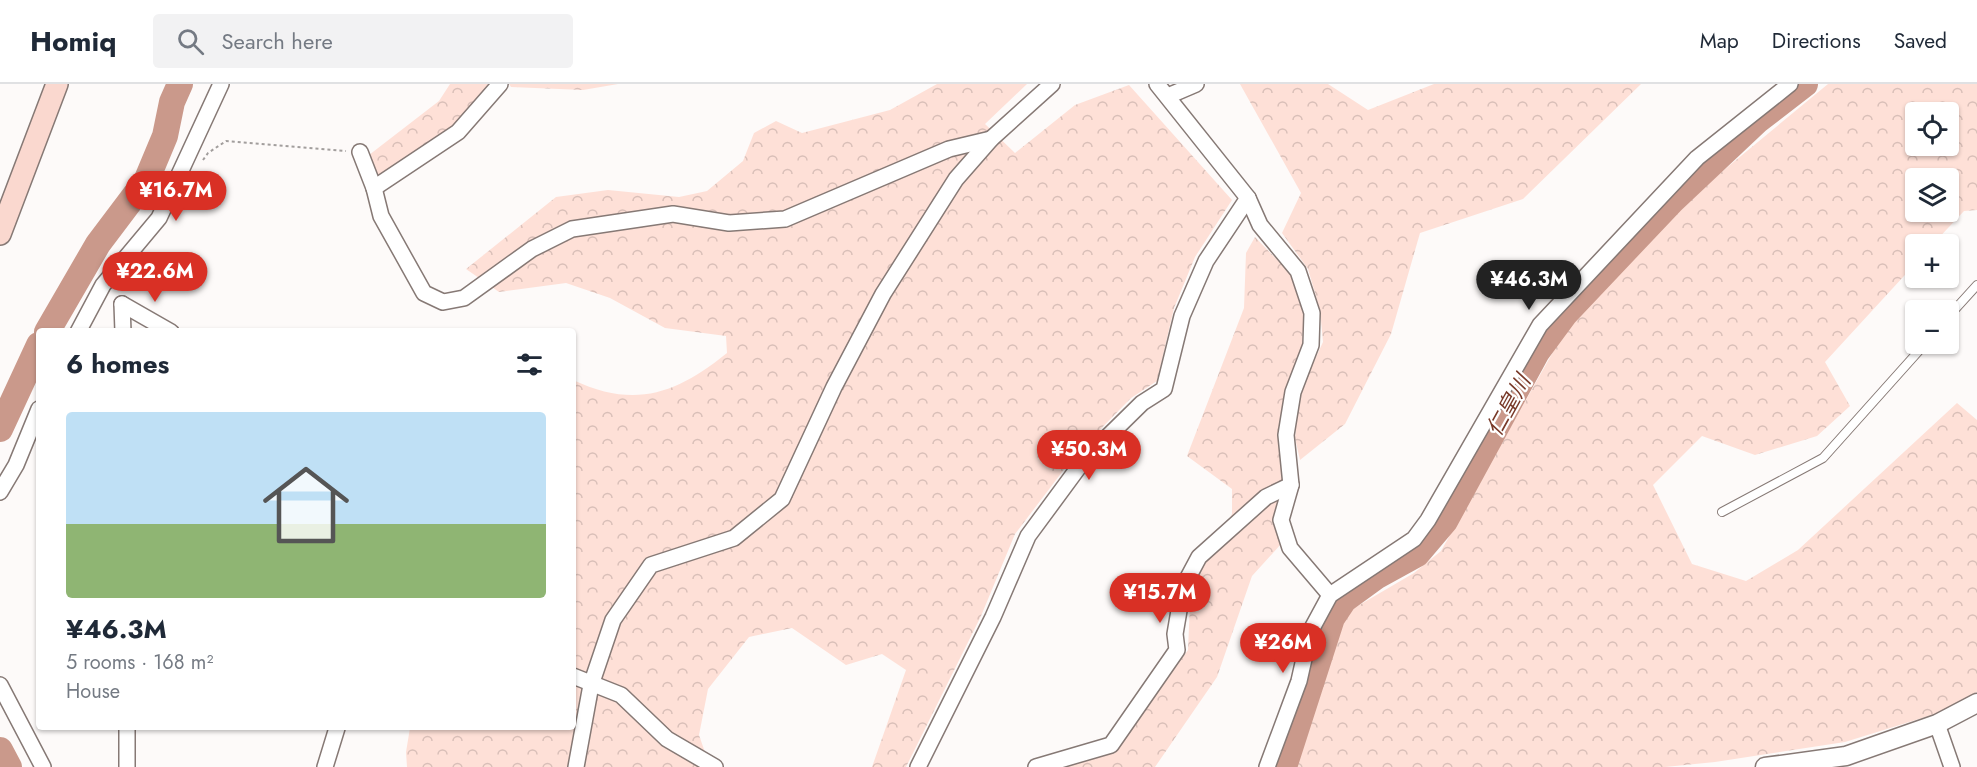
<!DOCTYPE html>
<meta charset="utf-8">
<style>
:root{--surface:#fff;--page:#f2f2f3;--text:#1f2937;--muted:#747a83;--line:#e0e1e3;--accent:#d93025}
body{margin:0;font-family:Jost,"Noto Sans JP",sans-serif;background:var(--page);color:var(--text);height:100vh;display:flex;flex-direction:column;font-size:22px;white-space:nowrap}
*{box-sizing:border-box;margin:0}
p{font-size:20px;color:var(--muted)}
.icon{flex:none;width:33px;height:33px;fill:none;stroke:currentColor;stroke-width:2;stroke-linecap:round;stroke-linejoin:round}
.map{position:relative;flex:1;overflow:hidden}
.sheet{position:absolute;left:36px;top:244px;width:540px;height:402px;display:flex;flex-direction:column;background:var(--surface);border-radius:6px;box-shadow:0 2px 4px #0004}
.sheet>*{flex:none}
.tools{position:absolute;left:1905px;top:18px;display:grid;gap:12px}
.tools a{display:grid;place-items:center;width:54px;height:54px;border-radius:6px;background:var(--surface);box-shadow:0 2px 4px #0004;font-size:30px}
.price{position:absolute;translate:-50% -51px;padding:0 14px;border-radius:21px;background:var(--accent);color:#fff;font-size:20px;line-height:39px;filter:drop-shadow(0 2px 3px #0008)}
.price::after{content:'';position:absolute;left:50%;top:36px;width:18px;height:14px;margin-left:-9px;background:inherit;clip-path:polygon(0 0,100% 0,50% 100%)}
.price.on{background:#222;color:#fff}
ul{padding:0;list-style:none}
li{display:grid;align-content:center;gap:12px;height:318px;padding:0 30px}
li+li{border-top:2px solid var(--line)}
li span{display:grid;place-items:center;height:186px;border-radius:6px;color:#555}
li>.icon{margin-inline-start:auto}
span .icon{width:108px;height:108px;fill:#fffc;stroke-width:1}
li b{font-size:26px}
h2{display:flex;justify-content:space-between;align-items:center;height:72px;padding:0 30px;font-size:26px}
header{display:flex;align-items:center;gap:36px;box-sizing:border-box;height:84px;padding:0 30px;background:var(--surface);border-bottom:2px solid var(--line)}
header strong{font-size:28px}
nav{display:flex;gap:33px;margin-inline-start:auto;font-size:21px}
.search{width:420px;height:54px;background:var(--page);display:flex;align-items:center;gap:15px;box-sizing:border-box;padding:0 21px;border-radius:6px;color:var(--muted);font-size:22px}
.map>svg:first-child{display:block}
.forest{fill:url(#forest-crowns);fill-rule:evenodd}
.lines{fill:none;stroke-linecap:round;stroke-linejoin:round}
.river{stroke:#ca998b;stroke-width:26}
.service-casing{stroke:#867975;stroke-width:10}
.minor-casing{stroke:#867975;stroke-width:18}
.tertiary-casing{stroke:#867975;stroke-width:21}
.secondary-casing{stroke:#867975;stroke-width:24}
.path{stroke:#a29e9d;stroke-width:2;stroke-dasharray:3 3;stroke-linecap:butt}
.service{stroke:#fff;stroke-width:8}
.minor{stroke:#fff;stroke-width:15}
.tertiary{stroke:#fff;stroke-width:18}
.secondary{stroke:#fad8cf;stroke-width:21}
.labels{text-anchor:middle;stroke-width:4.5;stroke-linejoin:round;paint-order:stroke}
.water-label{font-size:22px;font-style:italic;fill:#783928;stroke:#fff}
</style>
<header>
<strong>Homiq</strong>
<div class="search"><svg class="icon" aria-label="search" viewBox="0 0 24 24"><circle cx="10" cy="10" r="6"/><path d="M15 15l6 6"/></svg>Search here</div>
<nav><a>Map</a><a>Directions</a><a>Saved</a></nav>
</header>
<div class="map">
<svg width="1977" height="683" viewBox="0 0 1977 683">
<defs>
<pattern id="forest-crowns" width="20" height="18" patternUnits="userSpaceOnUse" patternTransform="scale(1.5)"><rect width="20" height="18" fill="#fee0d7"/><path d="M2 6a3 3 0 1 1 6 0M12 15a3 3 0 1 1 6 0" fill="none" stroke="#d9bfb8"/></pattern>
</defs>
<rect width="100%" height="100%" fill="#fdfaf9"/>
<!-- forest -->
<g class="forest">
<path d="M450,0H493L453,43L373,96L369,71L439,17Z"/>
<path d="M509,0H618L583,6L511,3Z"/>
<path d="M937,0H1027L985,40L1015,69L1075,21L1129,1L1232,116L1195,173L1174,224L1157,297L1131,314L1075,371L1015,450L981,532L906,683H872L906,586L882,570L846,581L792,544L749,553L708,605L699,651L710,683H407L406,668L410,644H573V296C635,325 676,310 727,269L726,252L665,244L610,214L566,199L499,208L466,185L556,113L608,106L679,113L707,107L743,77L754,49L776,37L802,49L890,26Z"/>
<path d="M1240,0H1328L1368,26L1434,0H1641L1523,115L1420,149L1391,250L1345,340L1300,376L1295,354L1299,310L1323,258L1320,226L1308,185L1282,149L1301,109Z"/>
<path d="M1828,0H1977V126L1964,127L1933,160H1916L1915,180L1825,278L1850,322L1817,352L1755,371L1702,352L1653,401L1692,480L1746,497L1798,466L1957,319L1977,336V608L1935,630L1845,658L1715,678L1665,683H1289L1344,530L1414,489L1441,467L1571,236L1684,119ZM1948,28V62H1916V28ZM1948,94V128H1916V94Z"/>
<path d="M1255,153L1290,189L1304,232L1302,261L1285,307L1279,350L1283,396L1273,437L1282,459L1252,492L1217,593L1155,683H1062L1113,669L1188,566L1190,519L1200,486L1232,430V405L1187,372L1244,224L1246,169Z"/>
</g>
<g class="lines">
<!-- river -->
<g class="river">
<path d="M47,248L98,160L147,95L165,52L172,18L180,0"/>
<path d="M0,345L39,261"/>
<path d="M0,666L9,683"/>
<path d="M1284,683L1332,534L1344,516L1377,492L1417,470L1445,437L1537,268L1565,230L1672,117L1757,37L1805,0"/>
</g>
<!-- service casing -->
<g class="service-casing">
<g id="service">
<path d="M1948,233L1977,201"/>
<path d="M1722,428L1823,374L1925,260"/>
</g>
</g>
<!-- minor casing -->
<g class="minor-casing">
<g id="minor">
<path d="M1157,0L1248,114L1260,141L1298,187L1312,229L1311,261L1293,308L1286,351L1291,401L1281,436L1290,464L1330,511"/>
<path d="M1168,12L1196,0"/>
<path d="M360,68L374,104L381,132L424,209L443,218L464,214L532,165L572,145L673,130L729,139L785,135L949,65L991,55"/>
<path d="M374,104L458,48L500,0"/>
<path d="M122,220L171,248"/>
<path d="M122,220L123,248"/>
<path d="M78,248L103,201L159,134L221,0"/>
<path d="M0,408L16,381L39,325"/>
<path d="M573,592L621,611L667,655L715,683"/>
<path d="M0,601L43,683"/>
<path d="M1937,640L1952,683"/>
<path d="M127,683V644"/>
<path d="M325,683L337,644"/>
<path d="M576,683L591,601L613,536L651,481L734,454L782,415L834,303L883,210L956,95L991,55L1052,0"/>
<path d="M918,683L993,533L1028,452L1084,376L1142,319L1164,305L1182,232L1206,177L1248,114"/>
<path d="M1036,683L1111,661L1177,566L1175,550L1183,503L1199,473L1266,413L1291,401"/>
<path d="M1267,683L1299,597L1310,548L1330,511L1414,455L1428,436L1540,241L1697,74L1790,0"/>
</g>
</g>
<!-- tertiary casing -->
<g class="tertiary-casing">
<path id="tertiary" d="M1765,683L1846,672L1937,640L1977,619"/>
</g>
<!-- secondary casing -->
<g class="secondary-casing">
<path id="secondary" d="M0,150L57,0"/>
</g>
<!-- path -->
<path class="path" d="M203,76L208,69L226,57L346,67"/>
<!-- service -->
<use href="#service" class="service"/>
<!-- minor -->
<use href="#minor" class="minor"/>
<!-- tertiary -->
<use href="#tertiary" class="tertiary"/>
<!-- secondary -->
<use href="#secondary" class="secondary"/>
</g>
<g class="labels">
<!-- water labels -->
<g class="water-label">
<text transform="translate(1508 321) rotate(-61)" y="8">仁皇川</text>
</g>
</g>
</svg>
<div class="tools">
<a><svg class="icon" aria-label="locate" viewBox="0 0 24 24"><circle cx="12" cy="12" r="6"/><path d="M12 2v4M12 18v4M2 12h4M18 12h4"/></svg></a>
<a><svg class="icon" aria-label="layers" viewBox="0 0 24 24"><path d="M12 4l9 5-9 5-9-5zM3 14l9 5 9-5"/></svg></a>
<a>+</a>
<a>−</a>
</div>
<b class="price" style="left:176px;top:138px">¥16.7M</b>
<b class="price" style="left:155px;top:219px">¥22.6M</b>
<b class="price on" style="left:1529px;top:227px">¥46.3M</b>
<b class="price" style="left:1089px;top:397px">¥50.3M</b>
<b class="price" style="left:1160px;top:540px">¥15.7M</b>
<b class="price" style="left:1283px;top:590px">¥26M</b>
<section class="sheet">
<h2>6 homes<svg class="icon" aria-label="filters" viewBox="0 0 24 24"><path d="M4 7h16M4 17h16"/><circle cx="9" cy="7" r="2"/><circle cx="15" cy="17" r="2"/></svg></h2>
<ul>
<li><span style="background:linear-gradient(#bfe0f5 60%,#8fb573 0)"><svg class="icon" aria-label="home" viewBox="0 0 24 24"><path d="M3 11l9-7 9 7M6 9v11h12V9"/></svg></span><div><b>¥46.3M</b><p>5 rooms · 168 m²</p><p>House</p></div></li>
</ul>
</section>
</div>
